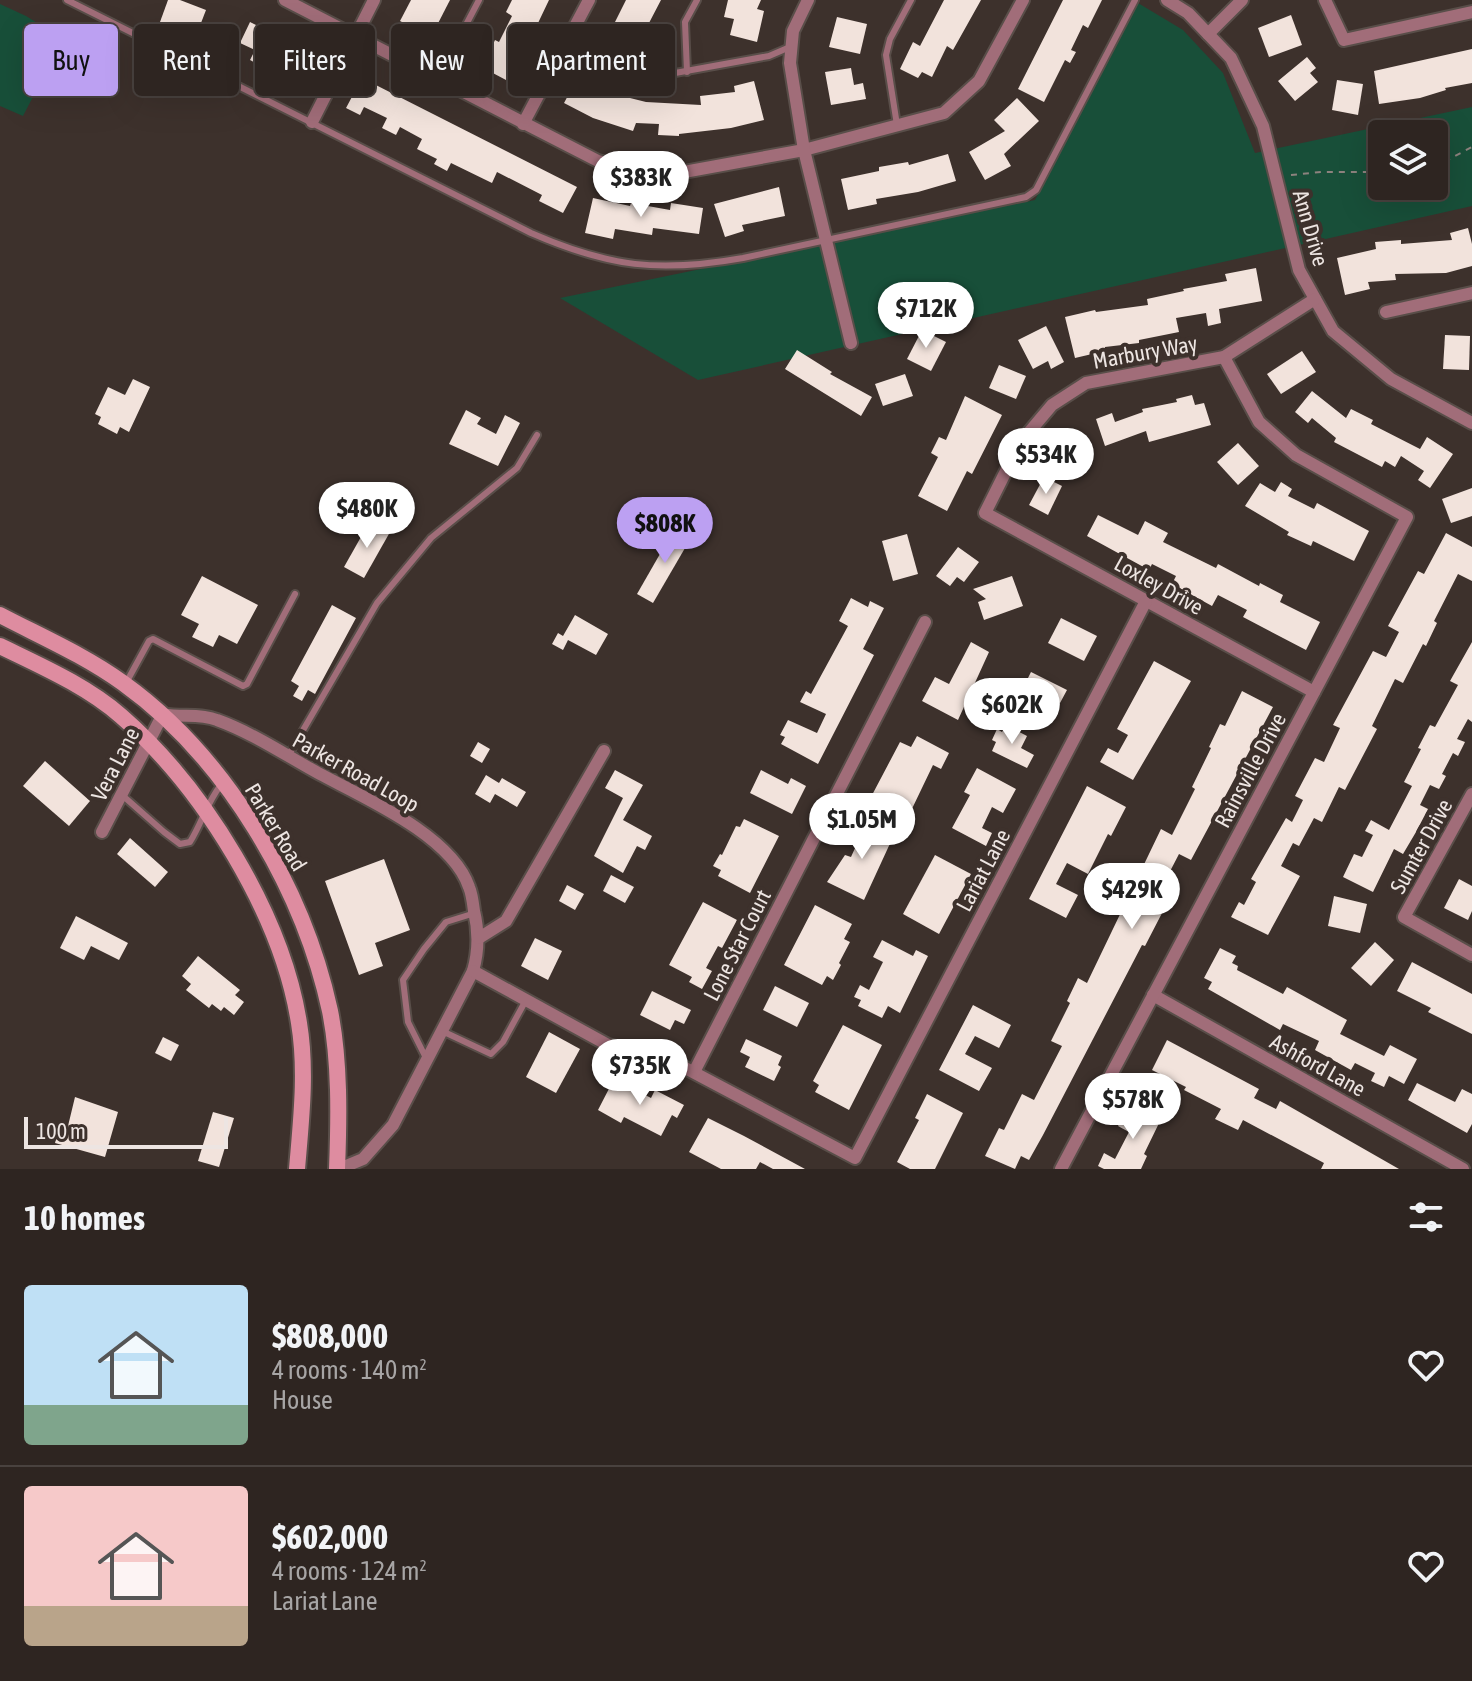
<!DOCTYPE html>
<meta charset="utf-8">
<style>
:root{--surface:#2e2521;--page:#3a312e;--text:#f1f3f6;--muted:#a7a5a5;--line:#49423f;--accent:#bca0f2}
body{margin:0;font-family:"Asap Condensed",sans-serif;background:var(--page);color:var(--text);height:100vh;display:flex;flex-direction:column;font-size:30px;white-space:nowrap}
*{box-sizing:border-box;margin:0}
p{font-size:26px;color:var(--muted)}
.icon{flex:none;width:44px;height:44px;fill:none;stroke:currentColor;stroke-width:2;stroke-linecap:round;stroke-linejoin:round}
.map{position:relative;height:1169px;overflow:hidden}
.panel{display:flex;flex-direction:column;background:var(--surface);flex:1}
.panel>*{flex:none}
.top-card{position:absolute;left:24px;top:24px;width:800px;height:72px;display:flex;gap:16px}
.buttons{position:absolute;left:1368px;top:120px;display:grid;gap:16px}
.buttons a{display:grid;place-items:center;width:80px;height:80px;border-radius:8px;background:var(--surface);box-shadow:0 8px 32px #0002,0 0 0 2px var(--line);font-size:40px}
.scale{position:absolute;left:24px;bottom:20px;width:204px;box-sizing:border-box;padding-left:8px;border:4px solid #ede5e2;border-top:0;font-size:22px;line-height:28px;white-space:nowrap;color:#ede5e2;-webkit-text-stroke:6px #3d312c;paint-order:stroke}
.price{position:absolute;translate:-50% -68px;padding:0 18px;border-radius:28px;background:#fff;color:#222;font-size:26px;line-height:52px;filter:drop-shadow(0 2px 4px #0008)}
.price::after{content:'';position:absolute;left:50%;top:48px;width:24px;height:18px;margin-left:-12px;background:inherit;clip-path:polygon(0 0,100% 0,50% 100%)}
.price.current{background:var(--accent);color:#111}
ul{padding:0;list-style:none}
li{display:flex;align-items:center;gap:24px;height:200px;padding:0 24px}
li+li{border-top:2px solid var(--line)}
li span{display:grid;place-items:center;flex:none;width:224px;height:160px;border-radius:8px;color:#555}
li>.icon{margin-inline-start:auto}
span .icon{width:96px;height:96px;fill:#fffc;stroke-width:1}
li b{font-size:34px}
h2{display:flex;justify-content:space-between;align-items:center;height:96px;padding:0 24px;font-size:34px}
.tag{padding:0 28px;border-radius:8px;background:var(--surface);box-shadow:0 8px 32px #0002,0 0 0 2px var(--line);font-size:28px;line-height:72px}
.tag.current{background:var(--accent);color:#111}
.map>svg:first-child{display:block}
.green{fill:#184f39;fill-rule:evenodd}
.building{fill:#f2e3dc}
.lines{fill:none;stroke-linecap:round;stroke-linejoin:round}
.service-casing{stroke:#594e49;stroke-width:10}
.minor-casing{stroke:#594e49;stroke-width:16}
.secondary-casing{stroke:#594e49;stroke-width:20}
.path{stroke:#8d827e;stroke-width:2;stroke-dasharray:6 6;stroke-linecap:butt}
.service{stroke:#a16d79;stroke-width:6}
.minor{stroke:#a16d79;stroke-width:12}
.secondary{stroke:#de8ca0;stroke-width:16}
.labels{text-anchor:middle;stroke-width:8;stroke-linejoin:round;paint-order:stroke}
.street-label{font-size:22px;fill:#ede5e2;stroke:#3d312c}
</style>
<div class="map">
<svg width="1472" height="1169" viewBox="0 0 1472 1169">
<rect width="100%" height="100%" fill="#3d312c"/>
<!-- green -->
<g class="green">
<path d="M1138,3L1183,30L1223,73L1255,153L1472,107V206L698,380L560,298L1035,200ZM1382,134H1434V186H1382Z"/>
<path d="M0,4L26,16L63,39L23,116L0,106Z"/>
</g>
<!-- building -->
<g class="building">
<path d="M168,0H180L206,10L196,36L160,22Z"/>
<path d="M411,0H450L431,37L400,21Z"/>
<path d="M512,0H549L529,42L526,41L506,80L472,62L479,48L489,53L495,40L499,42L512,16L506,12Z"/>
<path d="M626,0H661L649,23L654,26L647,40L641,37L633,51L607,38Z"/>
<path d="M728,0H761L757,9L764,11L757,42L730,35L734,19L724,17Z"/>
<path d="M944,0H981L953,50L947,46L932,77L922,72L918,78L900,69L913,42L920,46Z"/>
<path d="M1063,0H1102L1088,28L1083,25L1071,50L1076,52L1070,63L1065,60L1044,102L1018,89Z"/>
<path d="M1291,15L1302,45L1269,57L1258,28Z"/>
<path d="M837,17L867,24L860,54L829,47Z"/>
<path d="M250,22L312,53L296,85L250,60L255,50L240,43Z"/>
<path d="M1472,49V83L1445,88L1446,90L1420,98L1379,104L1374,71Z"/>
<path d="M1307,57L1316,68L1310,73L1318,82L1295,101L1278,81Z"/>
<path d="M851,68L854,85L863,83L866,99L831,105L825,72Z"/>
<path d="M579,75L618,95L646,102L701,105L700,96L735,92L734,86L754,81L764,120L731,128L679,134V136L658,135L659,124L636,123L633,131L593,118L564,103Z"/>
<path d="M362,78L577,187L563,213L539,201L542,195L497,172L492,183L451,163L447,171L434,164L437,159L417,149L422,139L400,127L396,135L382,128L387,118L364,107L360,115L346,108Z"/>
<path d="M1337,80L1363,84L1358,115L1332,110Z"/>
<path d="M1017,98L1039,121L1004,154L1011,166L985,180L969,152L1005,131L994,120Z"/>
<path d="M948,154L956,181L918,192L876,199L877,204L848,210L841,179L879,171V167L908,162L909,165Z"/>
<path d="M779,187L785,216L742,225L744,231L725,237L714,204Z"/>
<path d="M593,198L630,206L631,203L670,210L671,203L703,208L699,234L653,228L652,235L615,229L613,239L585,233Z"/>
<path d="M1468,228L1472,244V266L1446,273L1395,274L1396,280L1368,282L1370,289L1345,295L1337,258L1376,249L1375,242L1401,240V244L1452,240L1450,233Z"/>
<path d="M1256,268L1262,301L1219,309L1221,323L1208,326L1206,313L1176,318L1179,332L1139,340V343L1105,347V351L1075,358L1065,317L1095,310L1096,312L1148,305L1147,299L1184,291L1183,289L1227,281L1225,274Z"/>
<path d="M1046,326L1064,362L1051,369L1048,361L1033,369L1018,340Z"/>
<path d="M922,330L946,342L931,371L907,359Z"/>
<path d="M1445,335L1470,336L1469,370L1443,369Z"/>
<path d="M797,350L832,372L830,374L872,397L861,416L785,369Z"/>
<path d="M1302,351L1316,372L1281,394L1267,374Z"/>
<path d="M999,365L1026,376L1016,399L989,388Z"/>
<path d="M905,374L913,396L883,406L875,384Z"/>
<path d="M133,379L150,387L129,432L120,427L117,434L98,424L101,417L95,414L108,387L125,395Z"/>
<path d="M1312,391L1346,418L1351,409L1373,420L1371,424L1420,449L1427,437L1453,454L1430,488L1418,480L1424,471L1401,456L1395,467L1385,461L1382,467L1334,442L1336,438L1312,418L1308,423L1295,412Z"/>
<path d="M1192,395L1195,405L1204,403L1211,425L1149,442L1146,431L1105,446L1096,419L1112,413L1115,422L1143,412L1142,409L1177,402L1176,399Z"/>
<path d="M965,396L1002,415L972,474L967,471L947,511L918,496L938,457L931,453L939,437L946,440Z"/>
<path d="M466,410L481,418L477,424L496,434L505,415L520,423L498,466L449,444Z"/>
<path d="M1067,439L1087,454L1071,474L1052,459Z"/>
<path d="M1238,443L1259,466L1238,485L1217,462Z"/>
<path d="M1044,477L1062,486L1048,515L1029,505Z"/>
<path d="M1281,482L1292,489L1288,496L1314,509L1317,503L1369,531L1354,561L1313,541L1311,546L1287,535L1289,532L1245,506L1260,483L1275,492Z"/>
<path d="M1472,488V516L1451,523L1442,499Z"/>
<path d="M1098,515L1138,535L1145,521L1168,533L1163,542L1216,568L1218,564L1259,586L1260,583L1283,595L1280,602L1320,622L1306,650L1243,617L1247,610L1218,595L1212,606L1172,584L1176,576L1152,564L1149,570L1087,536Z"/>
<path d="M370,521L390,532L364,578L344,567Z"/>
<path d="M676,526L692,536L653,603L637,594Z"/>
<path d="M1446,533L1472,547V581L1458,574L1434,621L1437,623L1426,646L1423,644L1403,683L1395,679L1372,726L1377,729L1345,790L1339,787L1322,822L1314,818L1299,846L1293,843L1281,866L1300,876L1268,935L1231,917L1239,902L1244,905L1256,882L1251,879L1286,818L1292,822L1303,800L1295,796L1315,758L1324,762L1340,728L1333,725L1373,651L1386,657L1399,632L1388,626L1418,571L1424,574Z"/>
<path d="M907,534L918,574L893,581L882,541Z"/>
<path d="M958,547L979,562L964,582L957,577L950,586L936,576Z"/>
<path d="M202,576L258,605L237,644L219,635L213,647L192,637L199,624L181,615Z"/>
<path d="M1012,576L1023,606L984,620L978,602L986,599L973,589Z"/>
<path d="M851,598L868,607L870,601L884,608L863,649L874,655L818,764L781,744L785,737L780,735L788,720L817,733L826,714L800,702L806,691L811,694L848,626L839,621Z"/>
<path d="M332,605L356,618L315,694L308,690L302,701L293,696L299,686L291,681Z"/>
<path d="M575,615L608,634L596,655L568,640L563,650L552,644L558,633L563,636Z"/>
<path d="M1061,618L1097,636L1084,661L1048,643Z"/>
<path d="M971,642L989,652L958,720L922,701L935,677L949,684Z"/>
<path d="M1472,642V722L1468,719L1457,739L1465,742L1458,756L1453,753L1442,774L1446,776L1439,789L1430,785L1420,805L1428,809L1416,832L1403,854L1394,849L1373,892L1343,877L1354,854L1362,857L1373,835L1365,831L1371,820L1389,830L1412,786L1404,782L1421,749L1418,748L1430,725L1435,727L1458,685L1450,681Z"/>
<path d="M1154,661L1191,681L1133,780L1100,762L1108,748L1118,753L1128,735L1117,729Z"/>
<path d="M1031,672L1067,690L1060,703L1056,701L1048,715L1017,700Z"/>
<path d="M1242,691L1273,707L1191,860L1179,854L1165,881L1176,886L1145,946L1142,945L1043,1135L1029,1160L1021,1156L1015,1169L985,1156L999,1128L1004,1130L1022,1094L1034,1100L1062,1046L1051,1041L1070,1003L1067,1001L1078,978L1087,983L1161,829L1172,835L1195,789L1192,787L1211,748L1209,747L1220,724L1225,726Z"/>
<path d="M1006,725L1027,736L1021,748L1034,755L1027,768L992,751L996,742L992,740L997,729L1002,732Z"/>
<path d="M917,736L949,753L941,769L933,765L909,815L871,797L900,742L911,747Z"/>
<path d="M478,742L490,749L482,763L470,756Z"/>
<path d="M45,761L90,801L69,826L23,786Z"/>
<path d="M977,768L1016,789L1003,813L992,807L982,828L992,833L986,846L952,828L970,795L964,792Z"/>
<path d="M615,770L643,785L623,820L652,836L645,850L637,846L623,873L594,856L623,798L605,788Z"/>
<path d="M761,770L788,784L791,778L806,786L792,814L750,793Z"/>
<path d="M486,775L499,783L502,778L526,792L517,807L495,794L490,803L475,794Z"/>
<path d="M1087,786L1126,807L1111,836L1108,834L1088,874L1067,863L1056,884L1078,895L1066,918L1029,899Z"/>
<path d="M744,819L779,836L750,893L718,876L721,870L713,866L720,854L722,855L736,826L740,827Z"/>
<path d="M859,820L893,837L864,900L827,882L845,855L851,857L860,837L852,833Z"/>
<path d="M130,838L168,872L155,887L117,854Z"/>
<path d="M935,855L971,874L939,934L903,914Z"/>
<path d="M384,859L410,930L375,943L383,966L359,975L325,881Z"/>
<path d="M611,875L634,887L625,903L603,891Z"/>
<path d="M1459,879L1472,886V911L1468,920L1444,908Z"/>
<path d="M567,885L584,894L575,910L559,901Z"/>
<path d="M1334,896L1367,904L1360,933L1328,926Z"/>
<path d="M703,902L737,920L722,948L718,946L706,968L712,971L702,989L689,982L692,977L669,965Z"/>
<path d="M815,905L852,924L844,939L850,942L839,963L841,965L833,980L827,976L822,985L784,965Z"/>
<path d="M76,916L128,943L119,960L91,946L84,960L60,948Z"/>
<path d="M535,938L562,951L548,980L521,966Z"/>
<path d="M882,940L913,956L916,950L928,956L900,1013L888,1006L882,1018L858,1006L861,1000L854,997L860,985L869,990L883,962L873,957Z"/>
<path d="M1375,942L1394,960L1371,986L1351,968Z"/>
<path d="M1220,948L1236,956L1232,963L1238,966L1237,970L1283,994L1287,987L1347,1020L1340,1034L1384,1056L1390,1045L1417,1059L1404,1084L1389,1076L1384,1087L1371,1081L1375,1073L1355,1063L1351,1070L1315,1050L1319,1041L1283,1024L1280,1030L1208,989L1212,982L1204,978Z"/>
<path d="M198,956L240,990L235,995L244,1002L234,1015L224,1007L221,1011L212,1004L209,1008L186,990L191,984L182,976Z"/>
<path d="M1412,962L1472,994V1034L1428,1012L1431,1008L1397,991Z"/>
<path d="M775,986L809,1003L797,1027L763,1010Z"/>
<path d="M652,991L691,1010L684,1024L675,1020L670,1030L640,1015Z"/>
<path d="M973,1005L1011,1025L999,1048L975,1036L965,1054L992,1068L979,1091L939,1070Z"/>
<path d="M843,1025L882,1045L849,1110L815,1092L819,1085L813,1081Z"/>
<path d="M549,1032L580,1049L556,1093L526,1077Z"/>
<path d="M163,1037L179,1045L171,1061L155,1053Z"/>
<path d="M746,1039L782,1056L778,1065L781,1067L774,1081L745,1067L750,1057L740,1052Z"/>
<path d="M1167,1040L1259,1089L1254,1098L1276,1109L1280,1101L1399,1169H1321L1324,1163L1243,1120L1238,1130L1215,1119L1221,1109L1184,1090L1186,1087L1152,1070Z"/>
<path d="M614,1079L651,1098L655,1090L684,1105L677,1118L672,1115L661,1136L624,1117L621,1123L598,1110Z"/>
<path d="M1417,1083L1455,1102L1462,1089L1472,1094V1124L1467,1133L1408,1100Z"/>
<path d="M927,1094L963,1113L935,1169H910L897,1162L919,1120L915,1118Z"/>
<path d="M75,1097L118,1112L105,1157L55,1143L60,1124L68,1126Z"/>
<path d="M1137,1107L1161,1119L1144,1154L1147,1156L1141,1169H1104L1098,1166L1104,1153L1115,1159L1129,1132L1118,1126L1126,1111L1133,1115Z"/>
<path d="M213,1112L234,1118L219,1167L198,1161Z"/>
<path d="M708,1118L744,1136L805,1169H773L760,1162L756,1169H721L689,1152Z"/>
</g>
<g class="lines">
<!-- service casing -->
<g class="service-casing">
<g id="service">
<path d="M67,0L531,233C609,267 659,273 743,258L1026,197L1036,190L1135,0"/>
<path d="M571,34L600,53L634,68L664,75L769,56L790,47"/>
<path d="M687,72L685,22L697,0"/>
<path d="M438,78L479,0"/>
<path d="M897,125L886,55L890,39L911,0"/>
<path d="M126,683L149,641L153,639L243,686L247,684L295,594"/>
<path d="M288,756L377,603L431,538L517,468L537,435"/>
<path d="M122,795L164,832L180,844L190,842C202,823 207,802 221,785"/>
<path d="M442,1031L491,1054L503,1042L526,1000"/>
<path d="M427,1060L408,1022L403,980L424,949L446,922L475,913"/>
</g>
</g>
<!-- minor casing -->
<g class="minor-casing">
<g id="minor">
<path d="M285,0L598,161L642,172L673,174L804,150L944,113L979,81L1023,0"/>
<path d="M808,0L793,31L790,63L804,150L851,343"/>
<path d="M1167,0L1188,13L1231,58L1263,126L1299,270L1333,331L1391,379L1472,423"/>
<path d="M1325,0L1344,40L1472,12"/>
<path d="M1208,34L1242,0"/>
<path d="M312,122L374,0"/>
<path d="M523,124L589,0"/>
<path d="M1386,312L1472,293"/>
<path d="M1314,692L985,513L1020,443L1052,405L1086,383L1224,357L1315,299"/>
<path d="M1472,794L1404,917L1472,955"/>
<path d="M102,832L163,714C181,718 199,713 217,720C253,733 287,756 320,774C365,798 452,836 469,887C472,894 473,903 474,911C479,932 479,950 473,971L393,1125L363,1159L339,1169"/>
<path d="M479,938L506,921L604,751"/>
<path d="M473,971L608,1045L672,1061L855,1158L1146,601"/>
<path d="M1153,995L1463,1169"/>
<path d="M694,1072L925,622"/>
<path d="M1061,1169L1407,517L1296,455L1259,422L1224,357"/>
</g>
</g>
<!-- secondary casing -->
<g class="secondary-casing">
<g id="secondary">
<path d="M0,615C42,637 84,655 123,683C226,757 303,887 330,1011C340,1061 339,1118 337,1169"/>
<path d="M0,646C41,666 87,686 121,716C204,788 282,915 299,1023C307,1071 301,1121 297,1169"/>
</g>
</g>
<!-- path -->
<g class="path">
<path d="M1434,167L1472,147"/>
<path d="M1291,175L1321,172H1382"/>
</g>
<!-- service -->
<use href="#service" class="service"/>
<!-- minor -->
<use href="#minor" class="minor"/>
<!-- secondary -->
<use href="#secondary" class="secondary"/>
</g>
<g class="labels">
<!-- street labels -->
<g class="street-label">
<text transform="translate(1311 228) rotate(74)" y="8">Ann Drive</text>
<text transform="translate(1145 352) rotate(-10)" y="8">Marbury Way</text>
<text transform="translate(1159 585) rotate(29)" y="8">Loxley Drive</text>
<text transform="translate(115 764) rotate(-63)" y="8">Vera Lane</text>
<text transform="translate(1250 770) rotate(-62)" y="8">Rainsville Drive</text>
<text transform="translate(356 772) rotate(29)" y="8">Parker Road Loop</text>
<text transform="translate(276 827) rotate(59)" y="8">Parker Road</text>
<text transform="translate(1421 846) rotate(-61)" y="8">Sumter Drive</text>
<text transform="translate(983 870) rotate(-62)" y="8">Lariat Lane</text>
<text transform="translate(737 945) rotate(-63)" y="8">Lone Star Court</text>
<text transform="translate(1318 1065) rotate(29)" y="8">Ashford Lane</text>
</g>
</g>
</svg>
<div class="buttons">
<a><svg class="icon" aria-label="layers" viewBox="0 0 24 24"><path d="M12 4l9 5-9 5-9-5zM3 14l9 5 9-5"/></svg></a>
</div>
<div class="scale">100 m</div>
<b class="price" style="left:641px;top:219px">$383K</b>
<b class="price" style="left:926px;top:350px">$712K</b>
<b class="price" style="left:1046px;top:496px">$534K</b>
<b class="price" style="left:367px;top:550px">$480K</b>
<b class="price current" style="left:665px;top:565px">$808K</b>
<b class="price" style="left:1012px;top:746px">$602K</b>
<b class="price" style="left:862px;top:861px">$1.05M</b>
<b class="price" style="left:1132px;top:931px">$429K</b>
<b class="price" style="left:640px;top:1107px">$735K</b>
<b class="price" style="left:1133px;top:1141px">$578K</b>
<div class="top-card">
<a class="tag current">Buy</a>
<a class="tag">Rent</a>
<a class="tag">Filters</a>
<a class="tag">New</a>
<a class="tag">Apartment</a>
</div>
</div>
<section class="panel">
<h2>10 homes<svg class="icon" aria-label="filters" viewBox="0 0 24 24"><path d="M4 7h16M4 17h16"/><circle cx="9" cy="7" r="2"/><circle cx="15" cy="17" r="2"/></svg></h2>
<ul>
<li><span style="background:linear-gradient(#bfe0f5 75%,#7fa58c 0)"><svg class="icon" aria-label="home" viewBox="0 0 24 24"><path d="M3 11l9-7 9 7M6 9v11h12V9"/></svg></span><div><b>$808,000</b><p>4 rooms · 140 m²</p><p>House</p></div><svg class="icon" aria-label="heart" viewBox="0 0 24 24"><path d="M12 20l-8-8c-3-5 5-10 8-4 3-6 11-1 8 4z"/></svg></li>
<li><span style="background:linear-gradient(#f6c9c9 75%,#b9a48a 0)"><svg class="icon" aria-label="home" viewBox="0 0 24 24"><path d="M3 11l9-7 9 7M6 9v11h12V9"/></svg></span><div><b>$602,000</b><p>4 rooms · 124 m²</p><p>Lariat Lane</p></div><svg class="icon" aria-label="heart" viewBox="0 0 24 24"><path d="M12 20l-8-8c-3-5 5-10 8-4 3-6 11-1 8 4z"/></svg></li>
</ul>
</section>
